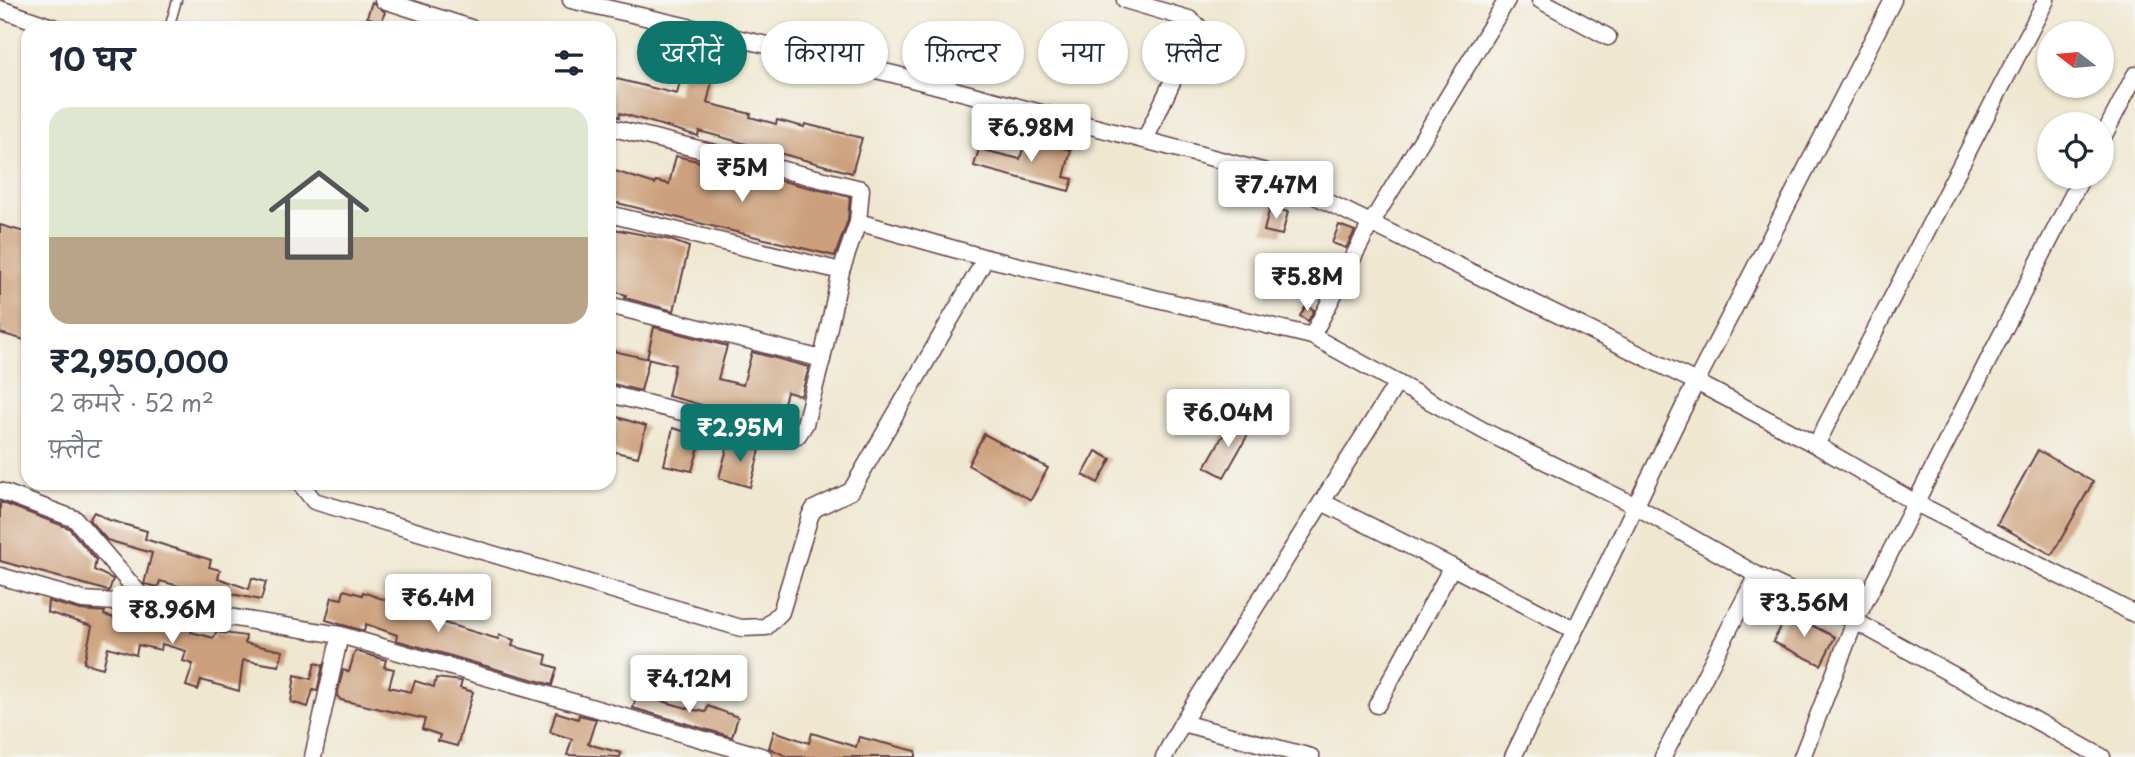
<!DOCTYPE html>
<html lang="hi">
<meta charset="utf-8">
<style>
:root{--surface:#fff;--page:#f6f6f7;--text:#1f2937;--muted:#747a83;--accent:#0f766e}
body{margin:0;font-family:"Playpen Sans","Playpen Sans Deva",sans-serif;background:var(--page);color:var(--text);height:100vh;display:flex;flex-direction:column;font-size:26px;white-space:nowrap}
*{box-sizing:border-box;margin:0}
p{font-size:23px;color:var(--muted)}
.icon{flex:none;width:38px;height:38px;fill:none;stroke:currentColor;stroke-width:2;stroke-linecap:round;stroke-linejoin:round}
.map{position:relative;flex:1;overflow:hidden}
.panel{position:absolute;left:21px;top:21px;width:595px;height:469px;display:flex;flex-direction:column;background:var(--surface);border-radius:21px;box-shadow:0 2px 5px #0004}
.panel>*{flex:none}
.hud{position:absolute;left:637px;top:21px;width:665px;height:63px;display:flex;gap:14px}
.needle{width:46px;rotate:286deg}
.tools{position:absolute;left:2037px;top:21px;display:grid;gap:14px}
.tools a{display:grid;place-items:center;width:77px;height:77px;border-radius:50%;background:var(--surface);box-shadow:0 2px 5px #0004;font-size:35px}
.price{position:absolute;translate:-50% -60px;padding:0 16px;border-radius:7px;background:#fff;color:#222;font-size:23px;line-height:46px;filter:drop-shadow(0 2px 4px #0008)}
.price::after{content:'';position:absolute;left:50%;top:42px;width:21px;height:16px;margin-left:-10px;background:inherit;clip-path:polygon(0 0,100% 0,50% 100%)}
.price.active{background:var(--accent);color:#fff}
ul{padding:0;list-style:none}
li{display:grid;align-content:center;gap:14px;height:371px;padding:0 28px}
li span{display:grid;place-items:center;height:217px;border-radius:21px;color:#555}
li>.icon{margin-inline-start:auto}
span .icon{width:126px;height:126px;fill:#fffc;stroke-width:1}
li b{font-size:30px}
h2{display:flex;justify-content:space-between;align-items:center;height:84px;padding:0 28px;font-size:30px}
.tag{padding:0 24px;border-radius:32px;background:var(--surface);box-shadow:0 2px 5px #0004;font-size:24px;line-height:63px}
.tag.active{background:var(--accent);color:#fff}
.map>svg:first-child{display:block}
.building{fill:#cca07c}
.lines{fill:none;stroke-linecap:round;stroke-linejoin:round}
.service-casing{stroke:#633d44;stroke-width:11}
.minor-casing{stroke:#633d44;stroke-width:19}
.service{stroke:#fff;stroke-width:8}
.minor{stroke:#fff;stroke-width:16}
</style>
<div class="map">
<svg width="2135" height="757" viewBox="0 0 2135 757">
<rect width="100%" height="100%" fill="#f6f6f2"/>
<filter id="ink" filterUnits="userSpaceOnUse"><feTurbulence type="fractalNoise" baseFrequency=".0143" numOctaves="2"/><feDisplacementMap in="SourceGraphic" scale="14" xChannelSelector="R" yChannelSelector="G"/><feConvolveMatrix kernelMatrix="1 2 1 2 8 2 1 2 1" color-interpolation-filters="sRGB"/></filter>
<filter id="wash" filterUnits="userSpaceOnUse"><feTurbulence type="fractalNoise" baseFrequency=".00686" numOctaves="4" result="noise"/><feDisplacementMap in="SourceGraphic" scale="28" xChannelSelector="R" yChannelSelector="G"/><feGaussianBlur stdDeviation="1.57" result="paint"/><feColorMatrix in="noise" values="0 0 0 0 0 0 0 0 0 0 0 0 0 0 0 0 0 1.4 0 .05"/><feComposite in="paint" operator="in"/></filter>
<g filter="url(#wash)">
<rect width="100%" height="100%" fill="#efe7d0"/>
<g id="blocks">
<!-- building -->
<g class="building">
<path d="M372,2L385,12L381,22L367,17Z"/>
<path d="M689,46L714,54L713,58L717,60L707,103L751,114L750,117L776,124L777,120L804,127L805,124L862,138L852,173L699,131L698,136L620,113L619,117L609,115L613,78L677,94Z"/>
<path d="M1026,138L1071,150L1064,177L1073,179L1069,191L974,166L979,149L1020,159Z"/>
<path d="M676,156L850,197L848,220L835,256L609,201L615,171L655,184L656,181L669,184Z"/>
<path d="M1270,207L1288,212L1282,235L1264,231Z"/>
<path d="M0,225L28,233V341L0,333Z"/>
<path d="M1339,225L1355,231L1346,248L1332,243Z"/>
<path d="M609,228L670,240L689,247L674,311L625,298L626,295L609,290Z"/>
<path d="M1306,306L1314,310L1308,321L1300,316Z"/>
<path d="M654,327L727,346L718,379L743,385L752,352L809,367L801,396L787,392L778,425L668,396L675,365L647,358Z"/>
<path d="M609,350L649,359L641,391L609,383Z"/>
<path d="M617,417L646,426L638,457L615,452V449L610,447Z"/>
<path d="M1231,421L1250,431L1224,477L1205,467Z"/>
<path d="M673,428L702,437L692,471L664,465Z"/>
<path d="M984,434L1048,468L1031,500L968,465Z"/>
<path d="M729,441L760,450L750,487L719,478Z"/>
<path d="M2038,450L2093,482L2052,555L1997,524Z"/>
<path d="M1096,451L1111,459L1098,483L1083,475Z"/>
<path d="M0,502L69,528L96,560L94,570L113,579L109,591L0,561Z"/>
<path d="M94,512L109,520L147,531L145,539L211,560L209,567L220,570L218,578L249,589L252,578L266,582L261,600L203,588L202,592L160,581L158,587L144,584L152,553L107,540L89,520Z"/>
<path d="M344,590L362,595L363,592L405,607L409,596L427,601L425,606L438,609L434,620L498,639L499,635L514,640L512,646L547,655L545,664L557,668L552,685L396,640L397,635L366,624L364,631L326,620L332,597L342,599Z"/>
<path d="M48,601L80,610L105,612L104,615L146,627L147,624H155L178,629L181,620L193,622L191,632L214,638L216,632L246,636L245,643L283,651L279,666L243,660L239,691L201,680L198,690L186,686L193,664L183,661L186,651L162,644L161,650L138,645L136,655L108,647L103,668L84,663L92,626L47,612Z"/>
<path d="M1788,613L1835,637L1821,665L1773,642Z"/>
<path d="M355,651L386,660L384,667L394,669L389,687L411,692L415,681L434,687L436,678L462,681L460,688L473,692L457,746L438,741L440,735L422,729L425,719L341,700L337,696L343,670L349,672Z"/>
<path d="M315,663L323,665L317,691L313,690L308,707L291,702L295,675L311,679Z"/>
<path d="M637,694L694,710L706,712L708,706L738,717L732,737L633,708Z"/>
<path d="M556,712L578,719L579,715L596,719L588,744L621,753L620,757L567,755L572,739L550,732Z"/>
<path d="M774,731L809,743L812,733L856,747L859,737L916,751V757H788L769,748Z"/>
</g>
</g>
</g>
<g filter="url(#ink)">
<use href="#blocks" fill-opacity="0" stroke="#633d44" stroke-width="2"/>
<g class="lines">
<!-- service casing -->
<g class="service-casing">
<path id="service" d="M169,28L177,0"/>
</g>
<!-- minor casing -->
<g class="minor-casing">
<g id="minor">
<path d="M383,0L471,28"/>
<path d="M571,0L893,74L1266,172L1696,382L1816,445L1914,502L2135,614"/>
<path d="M1125,0L1189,19L1198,26L1145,140"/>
<path d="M1540,0L1608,37"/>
<path d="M0,9L55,28"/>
<path d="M609,127L861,189L858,222L841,271"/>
<path d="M2102,139L2135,75"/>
<path d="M609,214L841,271L822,359L609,305"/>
<path d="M858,222L986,258L1312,336L1486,432L1634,505L1757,575L1855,621L2102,757"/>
<path d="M1312,336L1370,225L1507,0"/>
<path d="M609,394L783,437L798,435L805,424L822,359"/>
<path d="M1816,445L2046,0"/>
<path d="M300,483L314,501L741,628L766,627L781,612L810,516L814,509L851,491L986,258"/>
<path d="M0,491L75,519L148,604L340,635L313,757"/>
<path d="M1322,502L1452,567"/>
<path d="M0,576L83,600L148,604"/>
<path d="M340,635L764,757"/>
<path d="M1377,705L1452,567L1574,630"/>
<path d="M1182,723L1311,757"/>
<path d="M1164,757L1182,723L1397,383"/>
<path d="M1513,757L1696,382L1893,0"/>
<path d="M1663,757L1757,575"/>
<path d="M1802,757L1855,621L2082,177"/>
</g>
</g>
<!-- service -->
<use href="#service" class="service"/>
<!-- minor -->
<use href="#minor" class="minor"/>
</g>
</g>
</svg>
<div class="tools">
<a><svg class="needle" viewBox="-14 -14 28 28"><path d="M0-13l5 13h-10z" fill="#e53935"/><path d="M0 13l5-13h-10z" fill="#747a83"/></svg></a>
<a><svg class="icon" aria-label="locate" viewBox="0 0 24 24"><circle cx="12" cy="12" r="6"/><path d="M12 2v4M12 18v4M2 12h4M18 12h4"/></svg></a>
</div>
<b class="price" style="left:1031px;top:164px">₹6.98M</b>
<b class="price" style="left:742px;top:204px">₹5M</b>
<b class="price" style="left:1276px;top:221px">₹7.47M</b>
<b class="price" style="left:1307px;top:313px">₹5.8M</b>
<b class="price" style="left:1228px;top:449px">₹6.04M</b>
<b class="price active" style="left:740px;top:464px">₹2.95M</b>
<b class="price" style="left:438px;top:634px">₹6.4M</b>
<b class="price" style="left:1804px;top:639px">₹3.56M</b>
<b class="price" style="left:172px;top:646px">₹8.96M</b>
<b class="price" style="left:689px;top:715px">₹4.12M</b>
<div class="hud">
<a class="tag active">खरीदें</a>
<a class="tag">किराया</a>
<a class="tag">फ़िल्टर</a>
<a class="tag">नया</a>
<a class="tag">फ़्लैट</a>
</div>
<section class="panel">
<h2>10 घर<svg class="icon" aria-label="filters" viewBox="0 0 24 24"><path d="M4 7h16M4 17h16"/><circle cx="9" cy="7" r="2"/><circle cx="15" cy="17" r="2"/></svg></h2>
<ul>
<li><span style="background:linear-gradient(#dfe7d0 60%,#b9a48a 0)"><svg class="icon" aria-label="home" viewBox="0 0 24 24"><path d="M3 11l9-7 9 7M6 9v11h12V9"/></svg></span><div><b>₹2,950,000</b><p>2 कमरे · 52 m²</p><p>फ़्लैट</p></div></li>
</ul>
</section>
</div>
